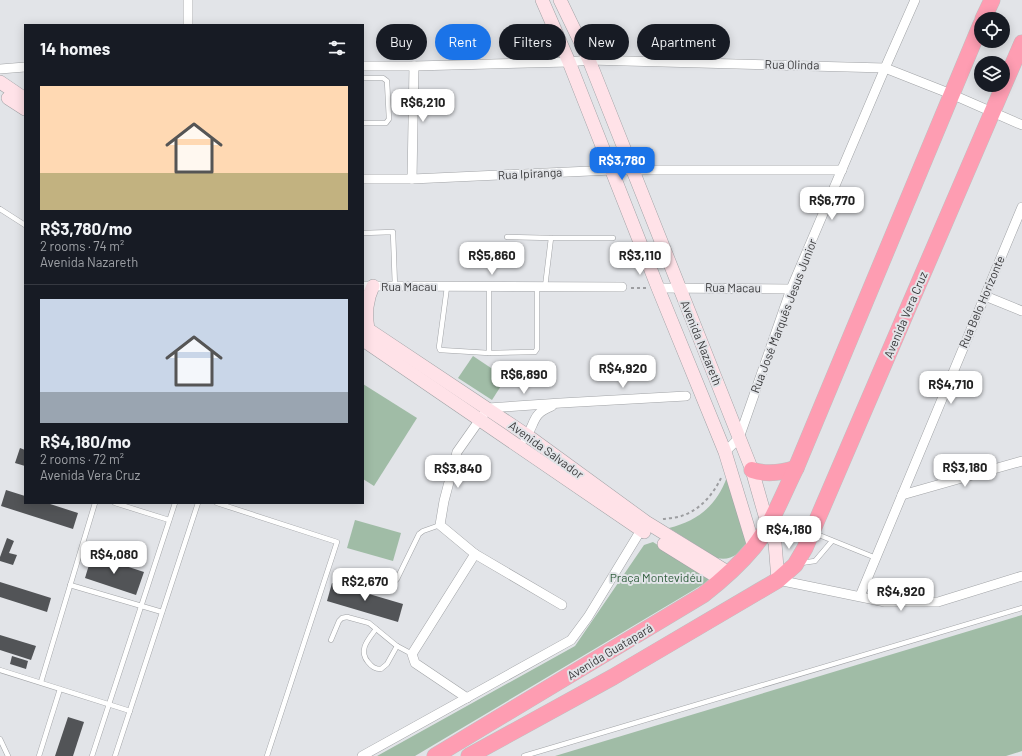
<!DOCTYPE html>
<meta charset="utf-8">
<style>
:root{--surface:#171b24;--page:#242831;--text:#f1f3f6;--muted:#9ea1a6;--line:#363941;--accent:#1a73e8}
body{margin:0;font-family:Barlow,sans-serif;background:var(--page);color:var(--text);height:100vh;display:flex;flex-direction:column;font-size:15px;white-space:nowrap}
*{box-sizing:border-box;margin:0}
p{font-size:13px;color:var(--muted)}
.icon{flex:none;width:22px;height:22px;fill:none;stroke:currentColor;stroke-width:2;stroke-linecap:round;stroke-linejoin:round}
.map{position:relative;flex:1;overflow:hidden}
.drawer{position:absolute;left:24px;top:24px;width:340px;height:480px;display:flex;flex-direction:column;background:var(--surface);border-radius:0px;box-shadow:0 2px 10px #0003}
.drawer>*{flex:none}
.guide{position:absolute;left:376px;top:24px;width:380px;height:36px;display:flex;gap:8px}
.tools{position:absolute;left:974px;top:12px;display:grid;gap:8px}
.tools a{display:grid;place-items:center;width:36px;height:36px;border-radius:50%;background:var(--surface);box-shadow:0 2px 10px #0003;font-size:20px}
.price{position:absolute;translate:-50% -34px;padding:0 9px;border-radius:8px;background:#fff;color:#222;font-size:13px;line-height:26px;filter:drop-shadow(0 1px 2px #0008)}
.price::after{content:'';position:absolute;left:50%;top:24px;width:12px;height:9px;margin-left:-6px;background:inherit;clip-path:polygon(0 0,100% 0,50% 100%)}
.price.current{background:var(--accent);color:#fff}
ul{padding:0;list-style:none}
li{display:grid;align-content:center;gap:8px;height:212px;padding:0 16px}
li+li{border-top:1px solid var(--line)}
li span{display:grid;place-items:center;height:124px;border-radius:0px;color:#555}
li>.icon{margin-inline-start:auto}
span .icon{width:72px;height:72px;fill:#fffc;stroke-width:1}
li b{font-size:17px}
h2{display:flex;justify-content:space-between;align-items:center;height:48px;padding:0 16px;font-size:17px}
.tag{padding:0 14px;border-radius:18px;background:var(--surface);box-shadow:0 2px 10px #0003;font-size:14px;line-height:36px}
.tag.current{background:var(--accent);color:#fff}
.map>svg:first-child{display:block}
.green{fill:#a0bca6}
.building{fill:#525457}
.lines{fill:none;stroke-linecap:round;stroke-linejoin:round}
.lane-casing{stroke:#a1a3a6;stroke-width:5.5}
.street-casing{stroke:#a1a3a6;stroke-width:10}
.secondary-casing{stroke:#a1a3a6;stroke-width:14}
.highway-casing{stroke:#c0c0c1;stroke-width:17}
.path{stroke:#9d9ea1;stroke-width:2;stroke-dasharray:3 3;stroke-linecap:butt}
.lane{stroke:#fff;stroke-width:4.5}
.street{stroke:#fff;stroke-width:9}
.secondary{stroke:#ffe2e8;stroke-width:13}
.highway{stroke:#fe9db2;stroke-width:16}
.labels{text-anchor:middle;stroke-width:4;stroke-linejoin:round;paint-order:stroke}
.street-label{font-size:12px;fill:#3a3a3c;stroke:#e2e4e8}
.park-label{font-size:12px;fill:#2d5c3a;stroke:#e2e4e8}
</style>
<div class="map">
<svg width="1022" height="756" viewBox="0 0 1022 756">
<rect width="100%" height="100%" fill="#e2e4e8"/>
<!-- green -->
<g class="green">
<path d="M473,356L506,378L492,400L458,378Z"/>
<path d="M363,384L417,418L374,486L363,479Z"/>
<path d="M727,477L747,542C741,554 730,561 717,558L669,528C698,521 717,505 727,477Z"/>
<path d="M355,520L401,533L393,561L347,548Z"/>
<path d="M653,542L709,578L707,582L415,756H377L575,646L644,545Z"/>
<path d="M1022,615V751L1006,756H555Z"/>
</g>
<!-- building -->
<g class="building">
<path d="M20,448L25,450V466L15,463Z"/>
<path d="M6,490L25,496V503H47L78,513L73,529L1,506Z"/>
<path d="M7,538L14,541L9,553L17,555L13,565L0,561V557Z"/>
<path d="M92,555L144,572L136,595L85,578Z"/>
<path d="M0,582L51,598L47,612L0,597Z"/>
<path d="M332,583L403,604L398,622L327,601Z"/>
<path d="M0,635L36,646L31,660L0,650Z"/>
<path d="M12,656L28,661L26,669L10,664Z"/>
<path d="M68,717L84,722L73,756H55Z"/>
</g>
<g class="lines">
<!-- lane casing -->
<g class="lane-casing">
<g id="lane">
<path d="M363,78H383L387,81L389,119L386,123H363"/>
<path d="M0,209L25,225"/>
<path d="M363,233L393,232L395,287"/>
<path d="M507,237L551,238L545,287"/>
<path d="M551,238H613"/>
<path d="M447,287L439,347L440,350L489,353"/>
<path d="M489,287V353L535,352L537,349V287"/>
<path d="M115,503L169,520"/>
<path d="M217,503L337,542L267,756"/>
<path d="M814,533L876,558"/>
<path d="M801,563L815,561L832,541"/>
<path d="M355,577L381,586H390L397,579L419,534L423,531L440,525"/>
<path d="M70,585L162,612"/>
<path d="M376,629C368,640 358,650 368,662C372,667 375,669 381,669L387,664L397,646"/>
<path d="M331,640L339,621L342,618L347,617L369,623L397,646L412,654"/>
<path d="M0,670L130,711"/>
<path d="M41,682L95,503"/>
<path d="M0,739L8,756"/>
<path d="M39,756L60,689"/>
<path d="M92,756L175,503"/>
<path d="M115,756L198,503"/>
<path d="M524,756L1022,608"/>
</g>
</g>
<!-- street casing -->
<g class="street-casing">
<g id="street">
<path d="M188,0V25"/>
<path d="M363,66H414L569,62L589,60L885,68L951,94L1022,125"/>
<path d="M0,69L25,67"/>
<path d="M363,179H412L612,170H842"/>
<path d="M412,179L414,66"/>
<path d="M363,286L622,287"/>
<path d="M658,288L791,289"/>
<path d="M985,296L1022,311"/>
<path d="M525,439C536,423 531,414 552,406"/>
<path d="M725,452L739,438L791,289L885,68L915,0"/>
<path d="M902,495L1022,461"/>
<path d="M475,554L440,525L444,501L457,452L488,408L561,403L686,396"/>
<path d="M778,580L885,602H938L1022,576"/>
<path d="M860,596L1022,207"/>
<path d="M467,698L415,663L412,654L475,554L562,605"/>
<path d="M362,756L571,640L588,617L644,525"/>
</g>
</g>
<!-- secondary casing -->
<g class="secondary-casing">
<g id="secondary">
<path d="M542,0L569,62L658,288L725,452L754,547"/>
<path d="M560,0L589,60L752,470L768,526L775,543L778,580"/>
<path d="M0,82L25,99"/>
<path d="M8,98L25,109"/>
<path d="M363,326L528,436L646,522L729,573"/>
<path d="M368,329C365,314 366,301 373,286"/>
<path d="M363,340L644,532"/>
<path d="M664,544L722,580"/>
</g>
</g>
<!-- highway casing -->
<g class="highway-casing">
<g id="highway">
<path d="M983,19L992,0"/>
<path d="M752,470C767,475 781,473 796,468"/>
<path d="M435,756L703,595C721,581 739,565 754,547C772,524 783,494 796,468L981,24"/>
<path d="M469,756L613,677L778,580L795,565L805,548L1022,43"/>
</g>
</g>
<!-- path -->
<g class="path">
<path d="M631,288H647"/>
<path d="M663,519C670,518 678,518 684,515C701,509 714,493 721,478"/>
</g>
<!-- lane -->
<use href="#lane" class="lane"/>
<!-- street -->
<use href="#street" class="street"/>
<!-- secondary -->
<use href="#secondary" class="secondary"/>
<!-- highway -->
<use href="#highway" class="highway"/>
</g>
<g class="labels">
<!-- street labels -->
<g class="street-label">
<text transform="translate(792 65) rotate(1)" y="4">Rua Olinda</text>
<text transform="translate(530 174) rotate(-3)" y="4">Rua Ipiranga</text>
<text x="409" y="291">Rua Macau</text>
<text transform="translate(733 288) rotate(1)" y="4">Rua Macau</text>
<text transform="translate(982 302) rotate(-67)" y="4">Rua Belo Horizonte</text>
<text transform="translate(906 315) rotate(-67)" y="4">Avenida Vera Cruz</text>
<text transform="translate(784 316) rotate(-69)" y="4">Rua José Marquês Jesus Junior</text>
<text transform="translate(701 343) rotate(68)" y="4">Avenida Nazareth</text>
<text transform="translate(546 450) rotate(36)" y="4">Avenida Salvador</text>
<text transform="translate(610 652) rotate(-31)" y="4">Avenida Guatapará</text>
</g>
<!-- park labels -->
<g class="park-label">
<text x="656" y="582">Praça Montevidéu</text>
</g>
</g>
</svg>
<div class="tools">
<a><svg class="icon" aria-label="locate" viewBox="0 0 24 24"><circle cx="12" cy="12" r="6"/><path d="M12 2v4M12 18v4M2 12h4M18 12h4"/></svg></a>
<a><svg class="icon" aria-label="layers" viewBox="0 0 24 24"><path d="M12 4l9 5-9 5-9-5zM3 14l9 5 9-5"/></svg></a>
</div>
<b class="price" style="left:423px;top:123px">R$6,210</b>
<b class="price current" style="left:622px;top:181px">R$3,780</b>
<b class="price" style="left:832px;top:221px">R$6,770</b>
<b class="price" style="left:492px;top:276px">R$5,860</b>
<b class="price" style="left:640px;top:276px">R$3,110</b>
<b class="price" style="left:623px;top:389px">R$4,920</b>
<b class="price" style="left:524px;top:395px">R$6,890</b>
<b class="price" style="left:951px;top:405px">R$4,710</b>
<b class="price" style="left:965px;top:488px">R$3,180</b>
<b class="price" style="left:458px;top:489px">R$3,840</b>
<b class="price" style="left:789px;top:550px">R$4,180</b>
<b class="price" style="left:114px;top:575px">R$4,080</b>
<b class="price" style="left:365px;top:602px">R$2,670</b>
<b class="price" style="left:901px;top:612px">R$4,920</b>
<div class="guide">
<a class="tag">Buy</a>
<a class="tag current">Rent</a>
<a class="tag">Filters</a>
<a class="tag">New</a>
<a class="tag">Apartment</a>
</div>
<section class="drawer">
<h2>14 homes<svg class="icon" aria-label="filters" viewBox="0 0 24 24"><path d="M4 7h16M4 17h16"/><circle cx="9" cy="7" r="2"/><circle cx="15" cy="17" r="2"/></svg></h2>
<ul>
<li><span style="background:linear-gradient(#ffd9b3 70%,#c2b280 0)"><svg class="icon" aria-label="home" viewBox="0 0 24 24"><path d="M3 11l9-7 9 7M6 9v11h12V9"/></svg></span><div><b>R$3,780/mo</b><p>2 rooms · 74 m²</p><p>Avenida Nazareth</p></div></li>
<li><span style="background:linear-gradient(#c9d6e8 75%,#9aa5b1 0)"><svg class="icon" aria-label="home" viewBox="0 0 24 24"><path d="M3 11l9-7 9 7M6 9v11h12V9"/></svg></span><div><b>R$4,180/mo</b><p>2 rooms · 72 m²</p><p>Avenida Vera Cruz</p></div></li>
</ul>
</section>
</div>
